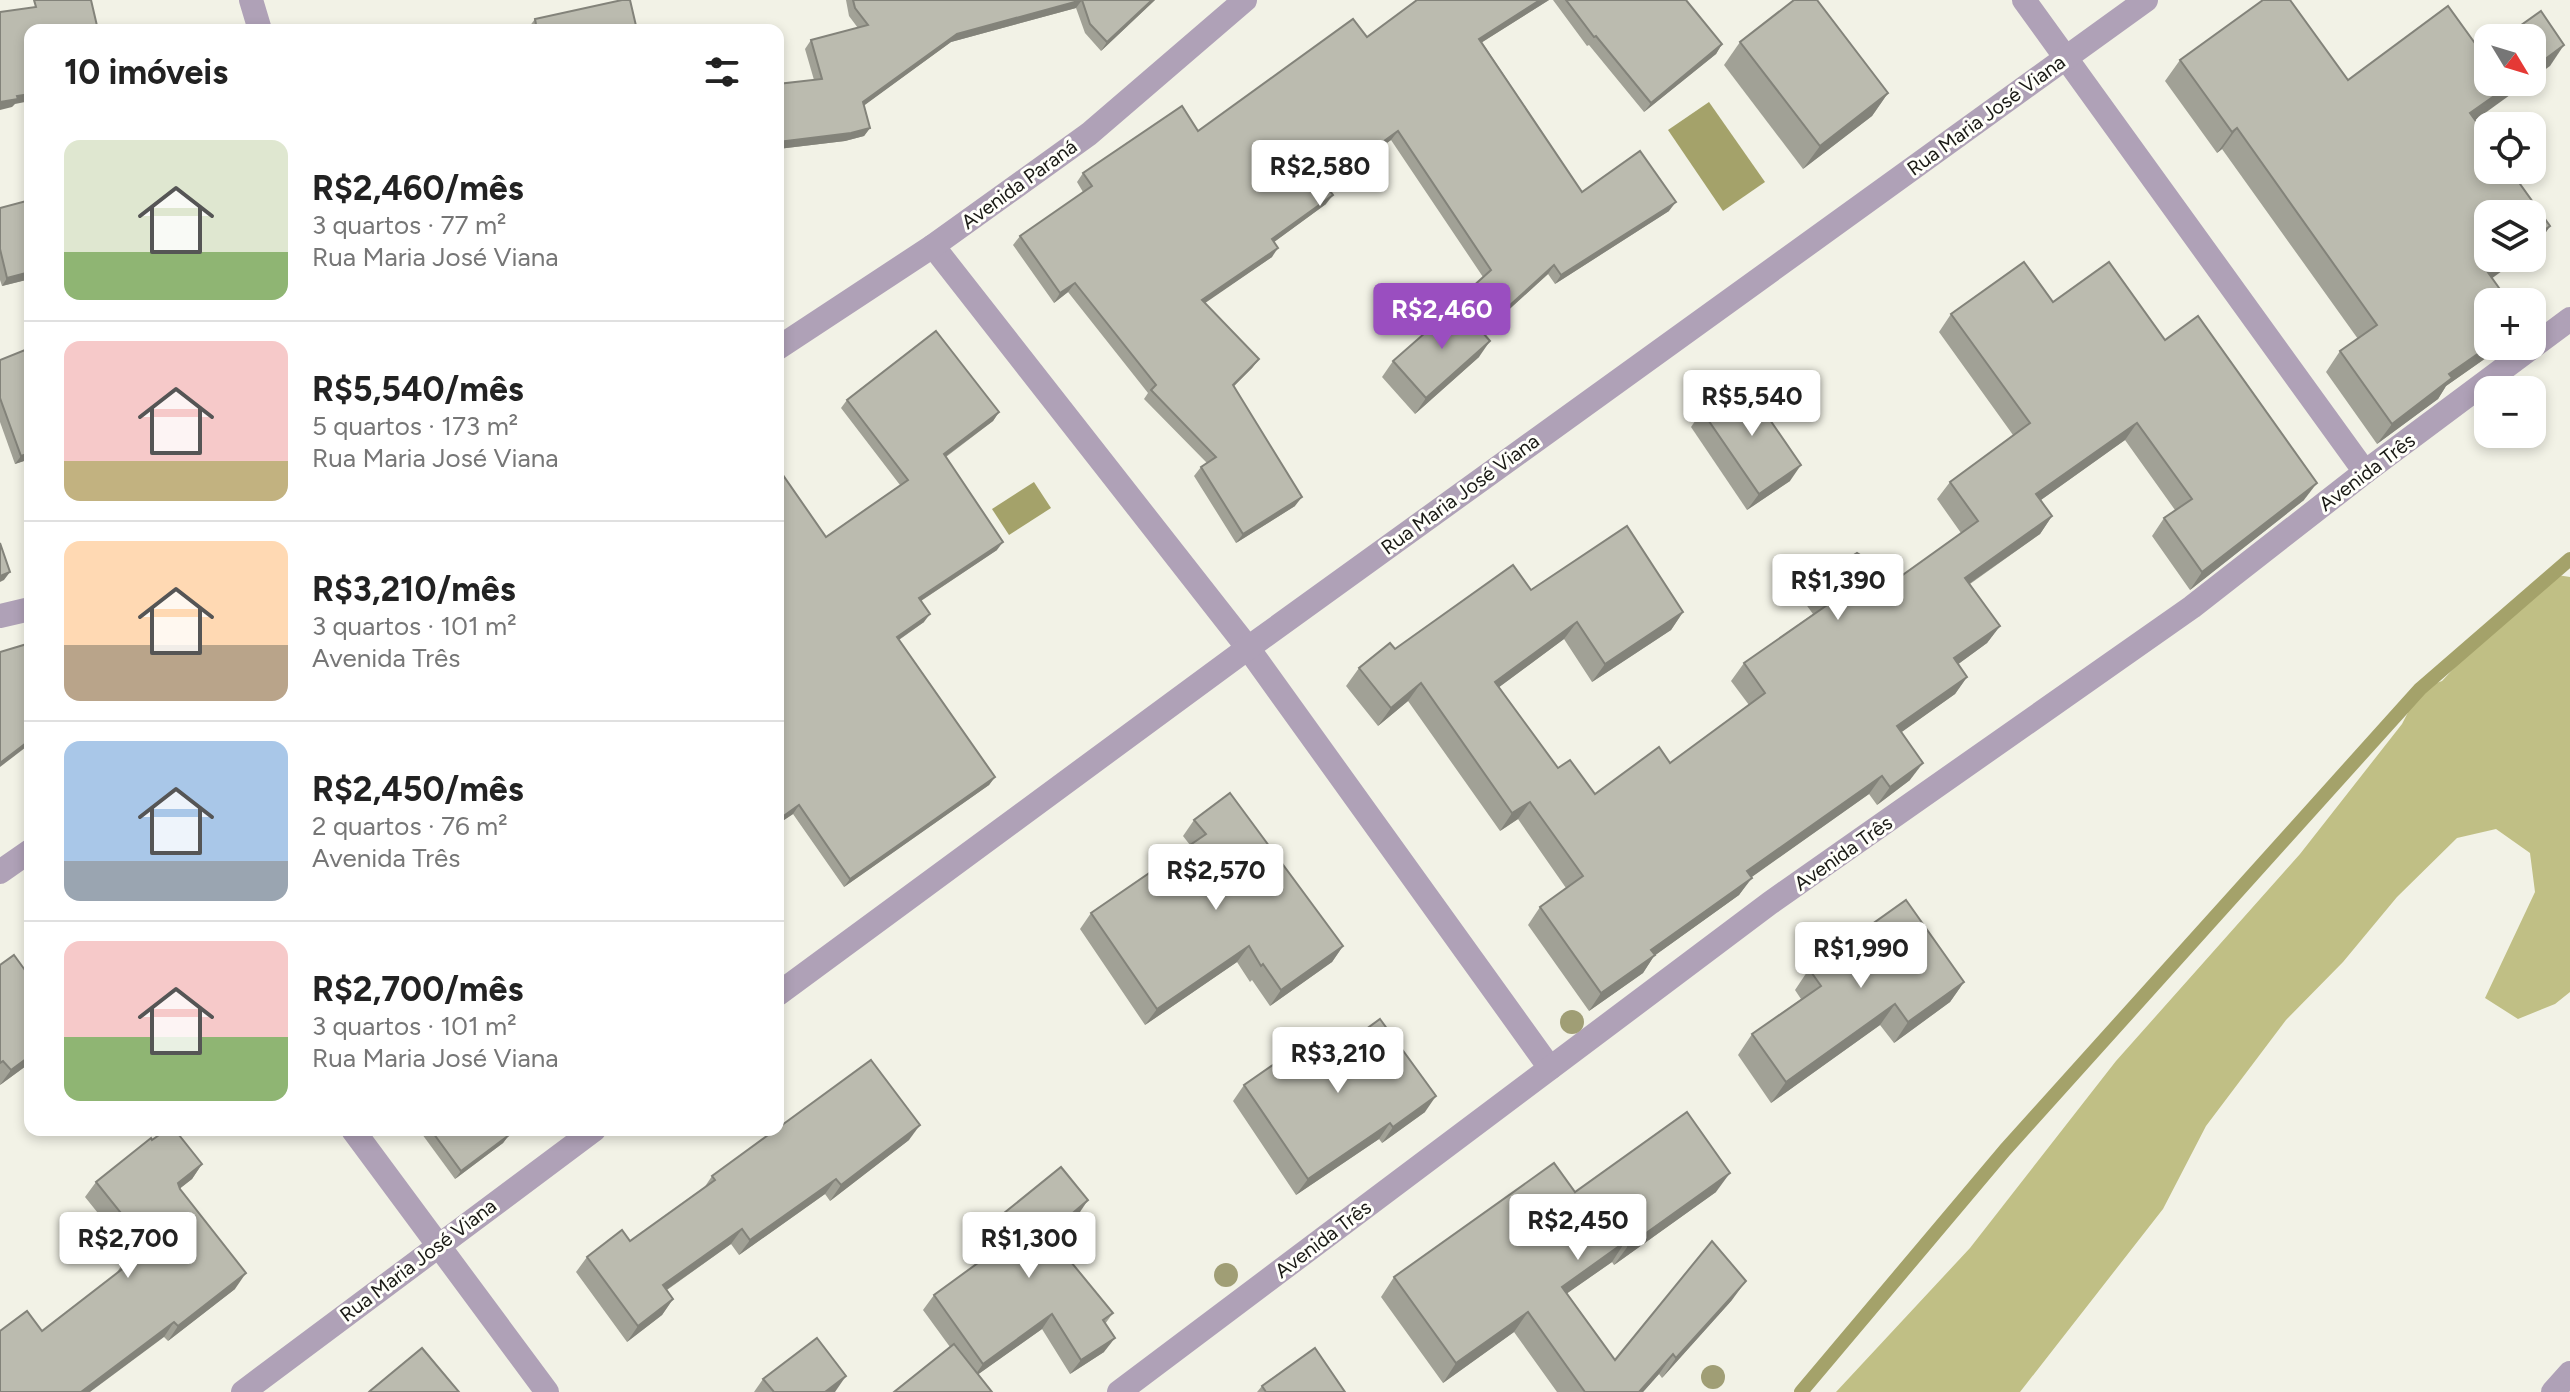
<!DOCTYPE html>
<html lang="pt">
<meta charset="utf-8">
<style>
:root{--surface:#fff;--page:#f2f2f2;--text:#222;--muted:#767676;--line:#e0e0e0;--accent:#9a4ec0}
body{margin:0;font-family:Figtree,sans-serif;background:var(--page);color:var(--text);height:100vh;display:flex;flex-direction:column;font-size:30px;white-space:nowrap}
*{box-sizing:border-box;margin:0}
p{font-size:26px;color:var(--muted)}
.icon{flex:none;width:44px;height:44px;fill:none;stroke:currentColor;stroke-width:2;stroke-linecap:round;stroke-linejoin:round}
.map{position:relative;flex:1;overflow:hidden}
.drawer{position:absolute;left:24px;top:24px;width:760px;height:1112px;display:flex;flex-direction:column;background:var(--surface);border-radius:16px;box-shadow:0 4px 12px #0003}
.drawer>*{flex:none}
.needle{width:52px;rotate:128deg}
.fabs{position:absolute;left:2474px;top:24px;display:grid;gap:16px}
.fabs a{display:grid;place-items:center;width:72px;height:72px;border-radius:16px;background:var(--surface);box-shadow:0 4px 12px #0003;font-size:40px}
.price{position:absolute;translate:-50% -68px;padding:0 18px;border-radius:8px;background:#fff;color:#222;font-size:26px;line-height:52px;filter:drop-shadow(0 2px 4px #0008)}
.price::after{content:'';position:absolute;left:50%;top:48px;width:24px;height:18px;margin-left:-12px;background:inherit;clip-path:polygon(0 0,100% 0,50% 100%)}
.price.current{background:var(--accent);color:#fff}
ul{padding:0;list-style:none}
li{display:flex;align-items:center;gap:24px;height:200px;padding:0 40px}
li+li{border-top:2px solid var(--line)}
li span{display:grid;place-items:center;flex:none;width:224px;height:160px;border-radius:16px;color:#555}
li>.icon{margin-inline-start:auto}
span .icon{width:96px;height:96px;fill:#fffc;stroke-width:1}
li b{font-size:34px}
h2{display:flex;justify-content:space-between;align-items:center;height:96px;padding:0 40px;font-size:34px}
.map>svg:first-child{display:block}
.forest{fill:#c0bf85}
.water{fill:#a4a26a}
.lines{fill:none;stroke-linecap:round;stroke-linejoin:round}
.stream{stroke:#a4a26a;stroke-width:14}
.minor{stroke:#afa1b7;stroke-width:24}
.tree{fill:#a09e75}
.wall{fill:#a1a196}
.shaded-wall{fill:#83837a}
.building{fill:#bbbbaf;stroke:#83837a;stroke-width:2}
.labels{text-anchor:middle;stroke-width:6;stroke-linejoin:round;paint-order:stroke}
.street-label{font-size:20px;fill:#1a1a15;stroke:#fffffa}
</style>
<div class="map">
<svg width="2570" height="1392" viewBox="0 0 2570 1392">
<rect width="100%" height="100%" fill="#f2f2e6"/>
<!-- forest -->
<path class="forest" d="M2551,574L2570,577V992L2555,1004L2518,1019L2485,998L2535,892L2530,853L2496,829L2457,838L2397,897L2343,962L2286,1020L2206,1126L2163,1209L2020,1392H1836L1970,1248L2116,1061L2300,854L2402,724L2420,689L2442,681L2521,597Z"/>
<!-- water -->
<g class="water">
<path d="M1709,102L1765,182L1723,211L1668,130Z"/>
<path d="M1034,482L1051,508L1009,535L992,509Z"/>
</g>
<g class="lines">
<!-- stream -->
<path class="stream" d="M1801,1392L2005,1150L2420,689L2570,559"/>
<!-- minor -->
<g class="minor">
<path d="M251,0L260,30"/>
<path d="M2024,0L2365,472"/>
<path d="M933,246L1248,648L1550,1068"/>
<path d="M778,348L933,246L1089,134L1245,0"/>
<path d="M0,616L30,609"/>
<path d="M0,872L30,851"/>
<path d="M778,994L1248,648L2146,0"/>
<path d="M353,1130L547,1392"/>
<path d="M243,1392L594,1130"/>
<path d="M1119,1392L1770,903L2192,607L2365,472L2570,319"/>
<path d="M2553,1392L2570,1373"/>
</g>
</g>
<!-- trees -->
<g class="tree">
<circle cx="1572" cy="1022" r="12"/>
<circle cx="1226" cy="1275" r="12"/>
<circle cx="1713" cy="1377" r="12"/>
</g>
<!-- wall -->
<g class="wall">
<path d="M846,0H1155L1101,51L1085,33L1076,8L951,42L864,105L870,128L864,136L845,141L778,149V84L814,80L805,49L811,40L858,28L849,16Z"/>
<path d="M1417,0H1549L1482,42L1582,192L1669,211L1555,284L1548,274L1483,333L1479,357L1415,414L1382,377L1393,361L1454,307L1460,298L1483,277L1391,140L1327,187L1326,204L1274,242L1272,257L1204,303L1259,359L1252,368L1234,386L1295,506L1236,543L1194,476L1201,467L1207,463L1144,399L1148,393L1068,292L1054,303L1013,245L1020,236L1083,192L1077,182L1083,173L1198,131L1367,37Z"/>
<path d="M1553,0H1686L1722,44L1716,54L1644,112L1589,45L1587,46Z"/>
<path d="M535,19L637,30H530L529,27Z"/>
<path d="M1740,42L1888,93L1872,116L1803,169L1724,65Z"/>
<path d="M2180,60L2475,120L2550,226L2536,247L2532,250V214L2492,278L2488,346H2503L2446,386L2438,399L2377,444L2326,372L2340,351L2358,339L2222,149L2217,153L2165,81Z"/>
<path d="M0,208L30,279L2,286L0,280Z"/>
<path d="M2053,302L2165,340L2304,500L2190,590L2152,536L2164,518L2175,510L2125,440L2041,500L2052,516L2040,534L1970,584L2000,626L1987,643L1958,664L1967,677L1955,694L1901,732L1910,780L1877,805L1869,794L1751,877L1739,895L1654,956L1643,973L1589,1011L1528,925L1540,907L1566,888L1518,819L1500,831L1408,701L1378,726L1346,686L1359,668L1395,649L1531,590L1683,612L1671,630L1592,682L1564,639L1499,687L1558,768L1595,794L1670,763L1749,705L1731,681L1744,663L1813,614L1802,599L1814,581L1897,579L1961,533L1937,499L1950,482L2013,435L1939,332L1951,314Z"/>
<path d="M30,348V459L15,464L0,422V360Z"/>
<path d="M847,400L999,412L993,421L946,457L997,550L921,601L924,622L899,640L995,777L989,785L844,887L793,814L778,824V468L826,537L900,485L841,408Z"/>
<path d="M1702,411L1790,481L1747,510L1691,427Z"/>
<path d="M1194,820L1343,946L1332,962L1270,1006L1252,980L1250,982L1237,962L1145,1025L1080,929L1091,913L1190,845L1183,836Z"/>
<path d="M0,965L30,977V1063L0,1085Z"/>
<path d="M1809,969L1964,982L1950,1002L1894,1043L1880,1025L1771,1103L1738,1055L1752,1034L1801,999L1795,990Z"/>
<path d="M1332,1054L1425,1112L1382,1143L1379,1139L1296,1195L1233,1101L1244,1085Z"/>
<path d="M419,1130H505L509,1135L503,1143L455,1179Z"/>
<path d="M152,1140L202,1164L192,1179L180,1188L235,1289L168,1341L164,1337L42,1331L116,1274L126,1258L131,1254L85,1197L96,1182Z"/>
<path d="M909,1140L830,1201L825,1194L739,1255L731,1244L667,1290L673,1299L662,1315L627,1342L576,1272L587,1257L630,1241L704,1188L712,1176Z"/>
<path d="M1575,1192H1716L1614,1265L1612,1262L1567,1293L1615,1360L1732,1300L1662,1378L1659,1374L1643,1392H1557L1514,1332L1443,1383L1381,1297L1394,1277Z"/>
<path d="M1078,1215L1051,1237L1113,1313L1105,1324L1104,1352L1070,1374L1042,1329L978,1374L950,1347L923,1310L934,1295L994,1251L982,1237L993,1222Z"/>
<path d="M763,1379L835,1392H754Z"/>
<path d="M1262,1386L1345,1392H1257Z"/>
</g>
<!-- shaded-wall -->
<g class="shaded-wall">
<path d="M1082,0L1076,8L951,42L858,110L863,102L957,34Z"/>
<path d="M1152,0H1155L1101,51L1107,42Z"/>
<path d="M1540,0H1549L1473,48L1479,39Z"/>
<path d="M1722,44L1716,54L1644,112L1651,103Z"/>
<path d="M2564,45L2550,66L2532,79V69Z"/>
<path d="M2514,82H2528L2456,134L2470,113Z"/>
<path d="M1888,93L1872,116L1803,169L1820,146Z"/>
<path d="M30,94V101L15,104L12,107L0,110V102L17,96Z"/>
<path d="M870,128L864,136L845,141L778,149V142Z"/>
<path d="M2237,128L2222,149L2217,153L2232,132Z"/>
<path d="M1398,131L1391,140L1318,193L1325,184Z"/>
<path d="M1333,195L1326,204L1266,248L1272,239Z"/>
<path d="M1676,202L1669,211L1555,284L1561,275Z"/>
<path d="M2550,226L2536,247L2532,250V239Z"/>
<path d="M1278,248L1272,257L1195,310L1202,300Z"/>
<path d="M2506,258H2520L2473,292L2487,271Z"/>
<path d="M1554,265L1548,274L1480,336L1487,326Z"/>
<path d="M30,272V279L2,286L7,278Z"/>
<path d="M1075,283L1068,292L1054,303L1060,293Z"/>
<path d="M1490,341L1479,357L1415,414L1426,398Z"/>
<path d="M2489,346H2503L2446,386L2438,399L2377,444L2392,424L2449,374Z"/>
<path d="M1259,359L1252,368L1226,394L1233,385Z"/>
<path d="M999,412L993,421L938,462L944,454Z"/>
<path d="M2137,423L2125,440L2024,512L2036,494Z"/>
<path d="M30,453V459L15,464L21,456Z"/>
<path d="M1801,465L1790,481L1747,510L1759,494Z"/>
<path d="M2317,483L2304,500L2190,590L2202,572Z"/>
<path d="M1302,497L1295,506L1236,543L1243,534Z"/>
<path d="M2052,516L2040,534L1953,595L1965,578Z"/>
<path d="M1003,542L997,550L913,606L919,598Z"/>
<path d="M10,572L4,580L0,582V576Z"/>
<path d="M1683,612L1671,630L1592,682L1605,664Z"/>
<path d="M930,614L924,622L891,645L897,637Z"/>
<path d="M1577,622L1564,639L1483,699L1495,682Z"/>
<path d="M2000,626L1987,643L1942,676L1954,658Z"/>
<path d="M1967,677L1955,694L1885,744L1897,726Z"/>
<path d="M1421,683L1408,701L1378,726L1391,708Z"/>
<path d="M30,740V744L0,767V763Z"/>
<path d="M1923,763L1910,780L1877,805L1890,787Z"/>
<path d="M1882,776L1869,794L1735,889L1747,871Z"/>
<path d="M995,777L989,785L844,887L850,879Z"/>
<path d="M1530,802L1518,819L1500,831L1512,813Z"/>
<path d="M799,805L793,814L778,824V820Z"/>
<path d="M1752,878L1739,895L1654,956L1643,973L1589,1011L1601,993L1651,950Z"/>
<path d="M1249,946L1237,962L1145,1025L1157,1009Z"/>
<path d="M1343,946L1332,962L1270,1006L1281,990Z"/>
<path d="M1964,982L1950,1002L1894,1043L1908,1022Z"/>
<path d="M1895,1004L1880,1025L1771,1103L1786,1082Z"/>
<path d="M30,1056V1063L0,1085L11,1070Z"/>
<path d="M1436,1096L1425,1112L1382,1143L1393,1127Z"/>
<path d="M1390,1123L1379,1139L1296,1195L1308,1179Z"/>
<path d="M920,1125L909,1140L830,1201L841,1185Z"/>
<path d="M509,1135L503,1143L455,1179L461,1171Z"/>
<path d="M202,1164L192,1179L168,1198L178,1183Z"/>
<path d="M1730,1173L1716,1192L1614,1265L1628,1246Z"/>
<path d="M836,1179L825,1194L739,1255L750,1240Z"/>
<path d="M1088,1200L1078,1215L1037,1248L1048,1234Z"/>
<path d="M742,1229L731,1244L652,1300L663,1285Z"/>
<path d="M1625,1242L1612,1262L1549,1306L1562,1287Z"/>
<path d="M246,1273L235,1289L168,1341L178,1326Z"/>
<path d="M1746,1281L1732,1300L1662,1378L1676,1358Z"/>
<path d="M673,1299L662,1315L627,1342L638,1326Z"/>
<path d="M1528,1312L1514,1332L1443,1383L1456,1363Z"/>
<path d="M1052,1314L1042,1329L973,1378L983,1364Z"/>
<path d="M174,1322L164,1337L90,1392H81Z"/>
<path d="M1115,1338L1104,1352L1070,1374L1081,1360Z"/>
<path d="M1673,1354L1659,1374L1643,1392H1639Z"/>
<path d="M846,1376L835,1392H825Z"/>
</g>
<!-- building -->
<g class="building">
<path d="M34,0H91L98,30H30V94L17,96L18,99L0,102V12L36,7Z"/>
<path d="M622,0H630L637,30H537L535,19Z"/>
<path d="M853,0H1152L1107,42L1090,24L1082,0L957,34L863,102L870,128L851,133L778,142V84L822,79L811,40L868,25L855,8Z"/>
<path d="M1417,0H1540L1479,39L1582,192L1640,151L1676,202L1561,275L1554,265L1487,326L1460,298L1491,270L1398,131L1325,184L1333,195L1272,239L1278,248L1202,300L1259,359L1233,385L1302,497L1243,534L1201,467L1216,457L1151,390L1156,385L1075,283L1060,293L1020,236L1092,186L1083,173L1182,106L1198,131L1353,19L1367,37Z"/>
<path d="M1566,0H1686L1722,44L1651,103L1596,36L1594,37Z"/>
<path d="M1794,0H1817L1888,93L1820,146L1740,42Z"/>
<path d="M2263,0H2290L2348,80L2448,6L2482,53L2488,49V82H2514L2470,113L2488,138V170H2510L2550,226L2532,239V214H2488V258H2506L2487,271L2509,302H2488L2489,346L2449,374L2452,378L2392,424L2340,351L2377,325L2237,128L2232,132L2180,60Z"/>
<path d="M2541,11L2564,45L2532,69V38H2503Z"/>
<path d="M30,200V272L7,278L0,249V208Z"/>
<path d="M2024,262L2053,302L2109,262L2165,340L2198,316L2317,483L2202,572L2164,518L2192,499L2137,423L2036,494L2052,516L1965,578L2000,626L1954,658L1967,677L1897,726L1923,763L1890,787L1882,776L1747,871L1752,878L1651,950L1655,955L1601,993L1540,907L1583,876L1530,802L1512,813L1421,683L1391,708L1359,668L1390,643L1395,649L1513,565L1531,590L1627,526L1683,612L1605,664L1577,622L1495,682L1558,768L1570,760L1595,794L1659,747L1670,763L1765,693L1744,663L1830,603L1814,581L1857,553L1897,579L1978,521L1950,482L2030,423L1951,314Z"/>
<path d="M1458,304L1490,341L1426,398L1393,361Z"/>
<path d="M936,331L999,412L944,454L1003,542L919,598L930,614L897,637L995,777L850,879L799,805L778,820V468L826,537L908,480L847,400Z"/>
<path d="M30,348V453L21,456L0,398V360Z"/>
<path d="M1744,382L1801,465L1759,494L1702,411Z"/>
<path d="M0,543L10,572L0,576Z"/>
<path d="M27,644L30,647V740L0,763V652Z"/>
<path d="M1230,793L1343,946L1281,990L1263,964L1261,966L1249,946L1157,1009L1091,913L1206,834L1194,820Z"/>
<path d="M1906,900L1964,982L1908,1022L1895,1004L1786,1082L1752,1034L1821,986L1809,969Z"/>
<path d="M14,955L30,977V1056L11,1070L3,1061L0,1063V965Z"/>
<path d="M1380,1019L1436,1096L1393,1127L1390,1123L1308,1179L1244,1085L1319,1033L1332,1054Z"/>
<path d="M871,1060L920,1125L841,1185L836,1179L750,1240L742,1229L663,1285L673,1299L638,1326L587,1257L622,1230L630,1241L715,1180L712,1176L775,1130H778V1128Z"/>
<path d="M1687,1112L1730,1173L1628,1246L1625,1242L1562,1287L1615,1360L1712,1241L1746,1281L1676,1358L1673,1354L1639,1392H1585L1528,1312L1456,1363L1394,1277L1554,1163L1575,1192Z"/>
<path d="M166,1130H175L202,1164L178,1183L180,1189L246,1273L178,1326L174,1322L81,1392H0V1331L27,1311L42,1331L130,1263L126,1258L145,1243L96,1182L151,1138L152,1140Z"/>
<path d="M431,1130H505L509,1135L461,1171Z"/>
<path d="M1061,1167L1088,1200L1048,1234L1113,1313L1103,1320L1115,1338L1081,1360L1052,1314L983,1364L934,1295L1008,1241L993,1222Z"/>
<path d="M817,1338L846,1376L825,1392H774L763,1379Z"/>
<path d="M954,1344L992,1392H894Z"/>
<path d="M422,1348L459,1392H369L370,1391Z"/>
<path d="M1315,1348L1345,1392H1266L1262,1386Z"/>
</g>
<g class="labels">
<!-- street labels -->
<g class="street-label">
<text transform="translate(1986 115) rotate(-36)" y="7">Rua Maria José Viana</text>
<text transform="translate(1019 184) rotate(-36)" y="7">Avenida Paraná</text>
<text transform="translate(2367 472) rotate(-37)" y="7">Avenida Três</text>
<text transform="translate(1460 494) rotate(-36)" y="7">Rua Maria José Viana</text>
<text transform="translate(1843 853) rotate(-35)" y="7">Avenida Três</text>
<text transform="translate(1323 1239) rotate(-37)" y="7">Avenida Três</text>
<text transform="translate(418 1260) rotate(-37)" y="7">Rua Maria José Viana</text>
</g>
</g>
</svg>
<div class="fabs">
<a><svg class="needle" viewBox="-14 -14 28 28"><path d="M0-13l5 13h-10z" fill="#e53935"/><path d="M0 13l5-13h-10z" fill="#767676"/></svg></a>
<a><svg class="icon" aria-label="locate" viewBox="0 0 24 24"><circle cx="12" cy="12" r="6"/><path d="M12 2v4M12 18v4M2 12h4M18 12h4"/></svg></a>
<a><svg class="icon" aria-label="layers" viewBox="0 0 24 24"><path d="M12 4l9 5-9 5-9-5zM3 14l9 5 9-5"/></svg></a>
<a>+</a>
<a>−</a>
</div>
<b class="price" style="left:1320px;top:208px">R$2,580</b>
<b class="price current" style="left:1442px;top:351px">R$2,460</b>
<b class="price" style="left:1752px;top:438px">R$5,540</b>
<b class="price" style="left:1838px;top:622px">R$1,390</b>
<b class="price" style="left:1216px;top:912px">R$2,570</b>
<b class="price" style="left:1861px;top:990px">R$1,990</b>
<b class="price" style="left:1338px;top:1095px">R$3,210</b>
<b class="price" style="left:1578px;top:1262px">R$2,450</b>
<b class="price" style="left:128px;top:1280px">R$2,700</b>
<b class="price" style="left:1029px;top:1280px">R$1,300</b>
<section class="drawer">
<h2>10 imóveis<svg class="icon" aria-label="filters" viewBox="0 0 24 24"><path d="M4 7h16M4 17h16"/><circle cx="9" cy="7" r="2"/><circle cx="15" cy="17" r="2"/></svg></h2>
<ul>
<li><span style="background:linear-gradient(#dfe7d0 70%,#8fb573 0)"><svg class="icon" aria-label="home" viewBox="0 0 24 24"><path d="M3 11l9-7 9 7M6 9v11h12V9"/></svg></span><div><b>R$2,460/mês</b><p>3 quartos · 77 m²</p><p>Rua Maria José Viana</p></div></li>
<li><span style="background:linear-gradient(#f6c9c9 75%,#c2b280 0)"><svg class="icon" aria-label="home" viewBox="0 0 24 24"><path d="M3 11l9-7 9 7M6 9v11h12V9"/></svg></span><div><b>R$5,540/mês</b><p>5 quartos · 173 m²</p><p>Rua Maria José Viana</p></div></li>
<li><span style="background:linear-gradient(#ffd9b3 65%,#b9a48a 0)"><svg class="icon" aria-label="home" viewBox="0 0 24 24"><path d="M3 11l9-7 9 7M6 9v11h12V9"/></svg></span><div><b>R$3,210/mês</b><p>3 quartos · 101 m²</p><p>Avenida Três</p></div></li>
<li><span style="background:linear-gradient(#a9c7e8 75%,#9aa5b1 0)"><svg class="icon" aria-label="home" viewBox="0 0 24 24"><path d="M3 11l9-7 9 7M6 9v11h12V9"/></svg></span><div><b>R$2,450/mês</b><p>2 quartos · 76 m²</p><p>Avenida Três</p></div></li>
<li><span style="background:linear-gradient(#f6c9c9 60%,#8fb573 0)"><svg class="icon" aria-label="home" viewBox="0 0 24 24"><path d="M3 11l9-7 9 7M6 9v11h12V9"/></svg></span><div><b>R$2,700/mês</b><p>3 quartos · 101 m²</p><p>Rua Maria José Viana</p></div></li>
</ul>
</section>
</div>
